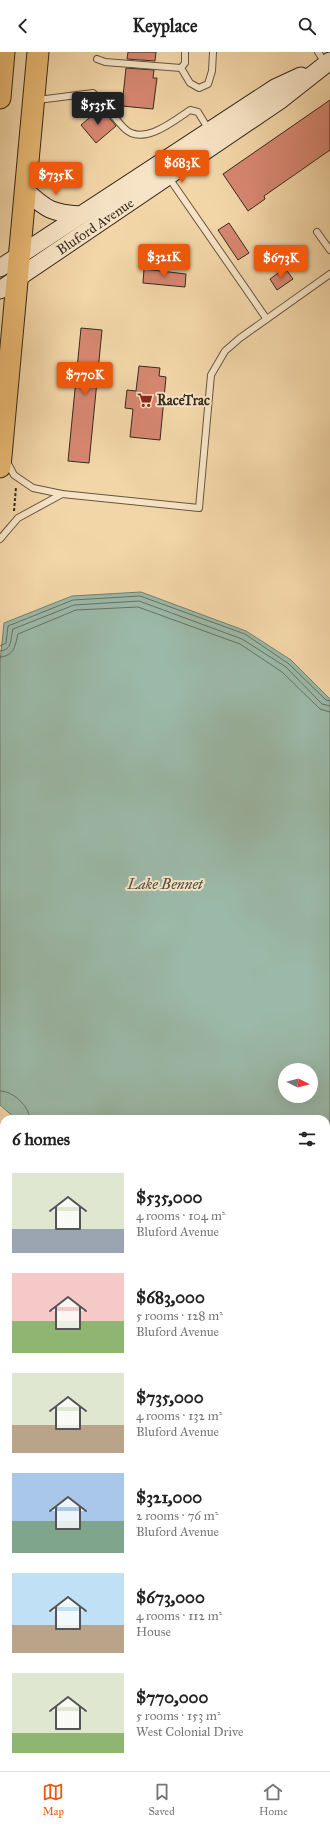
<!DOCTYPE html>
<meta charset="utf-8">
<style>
:root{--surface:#fff;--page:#f2f2f2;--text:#222;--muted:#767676;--line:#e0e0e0;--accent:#ea580c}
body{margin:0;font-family:"IM FELL Great Primer",serif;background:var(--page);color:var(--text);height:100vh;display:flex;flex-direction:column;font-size:15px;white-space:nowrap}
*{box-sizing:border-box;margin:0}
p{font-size:13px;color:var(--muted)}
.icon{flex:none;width:22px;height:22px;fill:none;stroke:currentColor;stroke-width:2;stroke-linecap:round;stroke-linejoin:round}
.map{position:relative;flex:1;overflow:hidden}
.panel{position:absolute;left:0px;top:1063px;width:330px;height:656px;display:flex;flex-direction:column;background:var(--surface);border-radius:12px 12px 0 0;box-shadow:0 4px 16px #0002}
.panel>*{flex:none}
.needle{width:26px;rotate:96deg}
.buttons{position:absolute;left:278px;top:1011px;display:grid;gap:8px}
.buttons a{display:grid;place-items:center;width:40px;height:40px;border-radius:50%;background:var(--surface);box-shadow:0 4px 16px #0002;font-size:20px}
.price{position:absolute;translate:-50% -34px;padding:0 9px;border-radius:4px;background:var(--accent);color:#fff;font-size:13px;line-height:26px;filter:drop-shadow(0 1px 2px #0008)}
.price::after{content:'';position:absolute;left:50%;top:24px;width:12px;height:9px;margin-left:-6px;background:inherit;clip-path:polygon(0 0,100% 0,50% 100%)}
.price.current{background:#222;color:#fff}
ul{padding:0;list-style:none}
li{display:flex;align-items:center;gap:12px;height:100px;padding:0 12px}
li span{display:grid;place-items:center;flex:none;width:112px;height:80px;border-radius:0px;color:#555}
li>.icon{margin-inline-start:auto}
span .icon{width:48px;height:48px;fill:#fffc;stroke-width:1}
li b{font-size:17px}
h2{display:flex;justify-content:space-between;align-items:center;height:48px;padding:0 12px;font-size:17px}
header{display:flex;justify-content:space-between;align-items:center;height:52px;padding:0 12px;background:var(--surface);font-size:18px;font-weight:700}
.tab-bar{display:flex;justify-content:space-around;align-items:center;height:56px;border-top:1px solid var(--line);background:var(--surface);font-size:11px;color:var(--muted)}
.tab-bar a{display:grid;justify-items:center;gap:2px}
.tab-bar .current{color:var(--accent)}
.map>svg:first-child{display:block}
.water{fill:#9bb9a8;stroke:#728071;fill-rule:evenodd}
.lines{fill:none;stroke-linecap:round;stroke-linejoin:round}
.shore{stroke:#687264;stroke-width:1}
.building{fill:#d78771;stroke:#342b1f}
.lane-casing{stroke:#645641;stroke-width:8}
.street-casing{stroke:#645641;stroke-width:14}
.secondary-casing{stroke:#342b1f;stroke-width:19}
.highway-casing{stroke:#342b1f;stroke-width:23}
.path{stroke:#342b1f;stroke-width:2;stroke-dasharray:3 2;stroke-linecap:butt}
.lane{stroke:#f7e4c6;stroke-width:6}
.street{stroke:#f7e4c6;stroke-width:12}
.secondary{stroke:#f7e4c6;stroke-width:17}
.highway{stroke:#eabb74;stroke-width:21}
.labels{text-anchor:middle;stroke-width:4;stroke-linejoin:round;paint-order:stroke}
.street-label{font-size:14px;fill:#342b1f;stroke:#f7e4c6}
.poi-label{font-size:14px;font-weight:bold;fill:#342b1f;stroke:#f7e4c6;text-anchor:start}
.water-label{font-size:15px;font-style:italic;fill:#4e4e41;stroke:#f7e4c6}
</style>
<header><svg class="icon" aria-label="back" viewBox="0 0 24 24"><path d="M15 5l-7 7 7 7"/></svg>Keyplace<svg class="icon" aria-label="search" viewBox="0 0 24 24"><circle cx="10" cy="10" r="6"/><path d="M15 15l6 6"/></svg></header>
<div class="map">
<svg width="330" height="1719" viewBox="0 0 330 1719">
<rect width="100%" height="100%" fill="#f3d6a8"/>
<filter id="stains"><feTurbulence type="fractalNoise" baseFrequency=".005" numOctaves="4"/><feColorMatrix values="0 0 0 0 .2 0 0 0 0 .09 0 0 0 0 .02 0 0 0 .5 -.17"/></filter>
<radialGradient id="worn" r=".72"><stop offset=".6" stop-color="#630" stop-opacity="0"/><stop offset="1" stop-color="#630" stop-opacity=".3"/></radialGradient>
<!-- water -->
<path class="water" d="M141,540L246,579L291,608L330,647V1249L326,1251V1067H16L0,1053V610L4,571L72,544ZM285,1018H311V1044H285Z"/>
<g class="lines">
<!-- shore -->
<g class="shore">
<path d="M0,594L6,591L8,574L73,548L140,544L245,582L289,612L326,648L330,649"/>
<path d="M0,599C13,598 10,587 13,577L74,553L139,549L242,587L286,615L322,652L330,654"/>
<path d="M0,605C15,604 15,593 18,582L76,558L138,555L240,592L282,620L320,657L330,660"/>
<path d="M0,1039C13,1039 29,1054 30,1067"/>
</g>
</g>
<!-- building -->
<g class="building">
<path d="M128,0H156L155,9L127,7Z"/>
<path d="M126,16L154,18L153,26H157L153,57L122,54Z"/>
<path d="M330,48V98L264,144L265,147L248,159L223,122Z"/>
<path d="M101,56L116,74L96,91L81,73Z"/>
<path d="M229,171L249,201L238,208L218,178Z"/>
<path d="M285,216L293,227L277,238L270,227Z"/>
<path d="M144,217L186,222L185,235L143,231Z"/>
<path d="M81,276L102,278L89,411L68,409Z"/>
<path d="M139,314L160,316L159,324L166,325L160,388L130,385L133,357L125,356L127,338L136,339Z"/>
</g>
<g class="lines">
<!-- lane casing -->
<g class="lane-casing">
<g id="lane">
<path d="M318,0L326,12"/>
<path d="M97,7L105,10L181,16"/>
<path d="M181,16L190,31L199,36L208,32L212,19L213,0"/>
<path d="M181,16L185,11V0"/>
<path d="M38,48L93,41C105,51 113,65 124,76C142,95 174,69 190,58L198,60L209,78"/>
<path d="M169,126L266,266"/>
<path d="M317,180L330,198"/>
<path d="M7,410L14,423L33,436L62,442L199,456L211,323L225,299L240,286L330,222"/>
<path d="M0,487L18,466L62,442"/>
<path d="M0,1321H4"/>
<path d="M326,1400L330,1395"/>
<path d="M0,1421H4"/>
<path d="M0,1453H4"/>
<path d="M0,1520L4,1521"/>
<path d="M326,1550H330"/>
<path d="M0,1634H4"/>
<path d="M45,1719V1715"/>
</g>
</g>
<!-- street casing -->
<g class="street-casing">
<g id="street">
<path d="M0,1286L4,1288"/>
<path d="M326,1699H330"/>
</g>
</g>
<!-- secondary casing -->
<g class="secondary-casing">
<g id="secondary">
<path d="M26,139C47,158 52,161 80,163"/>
<path d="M0,216L275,36L301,24"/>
<path d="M0,238L279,49L330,9"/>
<path d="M0,1679H4"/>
<path d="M0,1703H4"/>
<path d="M164,1715L252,1719"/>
<path d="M298,1719L299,1715"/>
</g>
</g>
<!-- highway casing -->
<g class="highway-casing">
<g id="highway">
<path d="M0,46L4,0"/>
<path d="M0,415L38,0"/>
</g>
</g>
<!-- path -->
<path class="path" d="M14,459L16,435"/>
<!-- lane -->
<use href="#lane" class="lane"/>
<!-- street -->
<use href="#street" class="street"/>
<!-- secondary -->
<use href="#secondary" class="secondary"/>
<!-- highway -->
<use href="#highway" class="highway"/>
</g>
<!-- icons -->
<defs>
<g id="supermarket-bare" transform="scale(1.2)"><path d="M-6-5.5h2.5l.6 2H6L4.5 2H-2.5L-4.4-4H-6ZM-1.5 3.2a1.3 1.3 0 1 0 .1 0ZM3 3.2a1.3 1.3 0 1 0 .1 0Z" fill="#8f2418" stroke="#f7e4c6" stroke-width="2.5" paint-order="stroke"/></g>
</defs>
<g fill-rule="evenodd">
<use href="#supermarket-bare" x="145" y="348"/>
</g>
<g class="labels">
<!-- street labels -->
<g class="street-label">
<text transform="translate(95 174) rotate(-34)" y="5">Bluford Avenue</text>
</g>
<!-- poi labels -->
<g class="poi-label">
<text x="157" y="353">RaceTrac</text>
</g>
<!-- water labels -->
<g class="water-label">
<text x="165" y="837">Lake Bennet</text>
</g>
</g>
<rect width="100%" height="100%" filter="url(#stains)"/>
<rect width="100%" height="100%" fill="url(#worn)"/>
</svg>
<div class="buttons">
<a><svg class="needle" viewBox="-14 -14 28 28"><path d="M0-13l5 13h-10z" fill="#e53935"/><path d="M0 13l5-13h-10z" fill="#767676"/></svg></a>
</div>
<b class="price current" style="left:98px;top:74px">$535K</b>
<b class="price" style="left:182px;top:132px">$683K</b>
<b class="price" style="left:56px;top:144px">$735K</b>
<b class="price" style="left:164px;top:226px">$321K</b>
<b class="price" style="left:281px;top:227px">$673K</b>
<b class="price" style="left:85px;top:344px">$770K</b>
<section class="panel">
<h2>6 homes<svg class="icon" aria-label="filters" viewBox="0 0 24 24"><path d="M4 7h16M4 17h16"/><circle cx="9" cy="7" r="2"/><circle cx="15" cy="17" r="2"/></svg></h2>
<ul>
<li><span style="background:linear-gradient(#dfe7d0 70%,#9aa5b1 0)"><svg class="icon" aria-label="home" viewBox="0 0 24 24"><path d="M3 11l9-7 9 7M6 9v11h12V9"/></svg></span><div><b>$535,000</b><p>4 rooms · 104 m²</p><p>Bluford Avenue</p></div></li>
<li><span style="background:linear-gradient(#f6c9c9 60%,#8fb573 0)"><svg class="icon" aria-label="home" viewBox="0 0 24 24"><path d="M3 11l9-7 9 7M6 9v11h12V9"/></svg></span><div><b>$683,000</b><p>5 rooms · 128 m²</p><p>Bluford Avenue</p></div></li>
<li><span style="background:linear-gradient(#dfe7d0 65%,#b9a48a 0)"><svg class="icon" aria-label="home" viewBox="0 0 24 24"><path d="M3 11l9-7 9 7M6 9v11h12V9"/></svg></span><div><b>$735,000</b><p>4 rooms · 132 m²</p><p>Bluford Avenue</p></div></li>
<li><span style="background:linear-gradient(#a9c7e8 60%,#7fa58c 0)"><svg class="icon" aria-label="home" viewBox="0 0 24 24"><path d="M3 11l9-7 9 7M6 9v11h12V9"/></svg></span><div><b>$321,000</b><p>2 rooms · 76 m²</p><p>Bluford Avenue</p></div></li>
<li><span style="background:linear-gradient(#bfe0f5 65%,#b9a48a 0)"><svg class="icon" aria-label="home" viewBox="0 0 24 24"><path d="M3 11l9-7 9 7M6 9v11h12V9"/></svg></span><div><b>$673,000</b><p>4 rooms · 112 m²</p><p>House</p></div></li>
<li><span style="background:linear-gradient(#dfe7d0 75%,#8fb573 0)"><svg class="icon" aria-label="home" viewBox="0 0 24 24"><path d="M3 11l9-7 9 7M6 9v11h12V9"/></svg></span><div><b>$770,000</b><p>5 rooms · 153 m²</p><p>West Colonial Drive</p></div></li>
</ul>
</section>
</div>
<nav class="tab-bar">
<a class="current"><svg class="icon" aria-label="map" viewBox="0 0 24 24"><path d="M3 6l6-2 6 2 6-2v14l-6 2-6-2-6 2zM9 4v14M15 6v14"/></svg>Map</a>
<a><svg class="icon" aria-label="saved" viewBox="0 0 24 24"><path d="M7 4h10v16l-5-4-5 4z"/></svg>Saved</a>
<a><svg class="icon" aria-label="home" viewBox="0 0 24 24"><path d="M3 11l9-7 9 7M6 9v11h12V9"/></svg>Home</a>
</nav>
